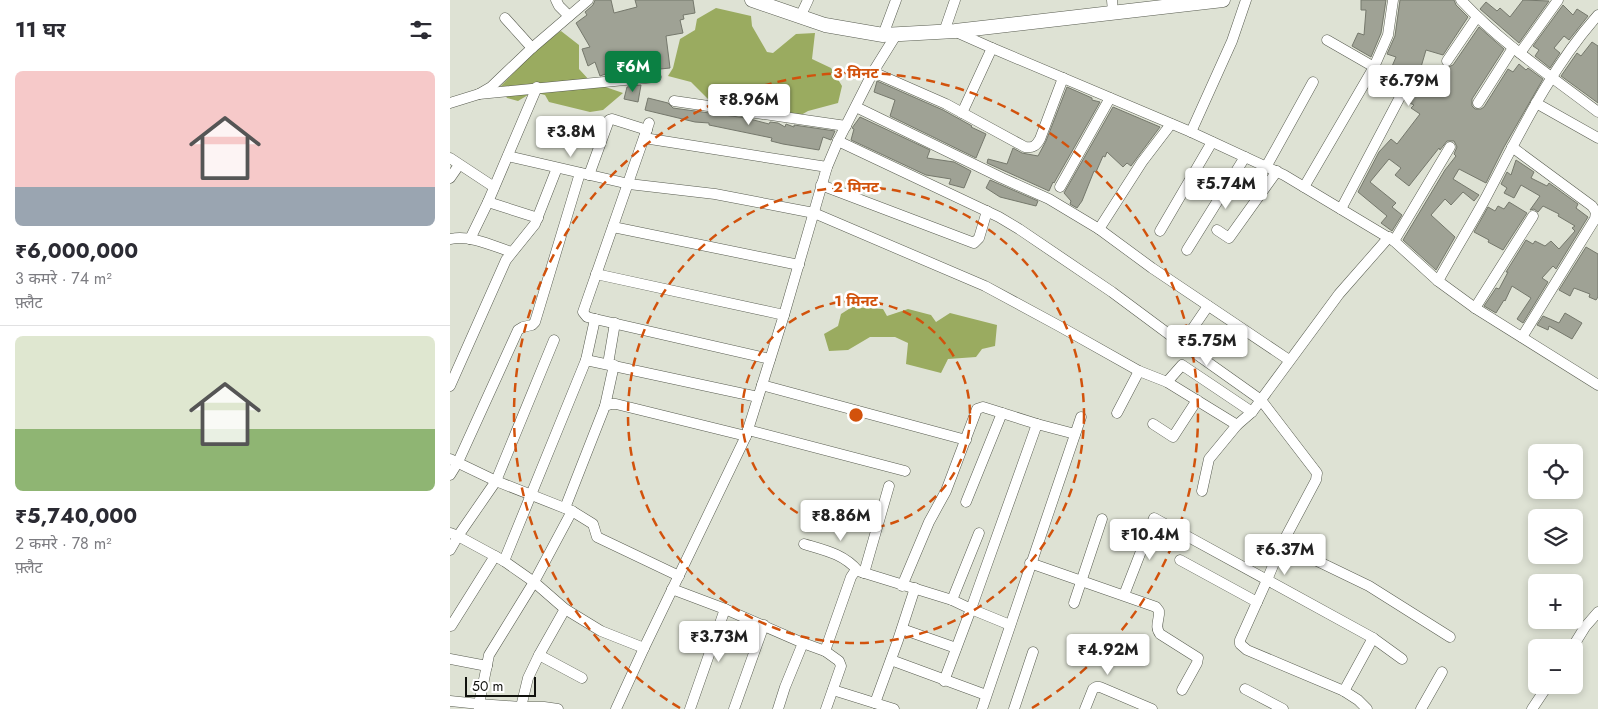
<!DOCTYPE html>
<html lang="hi">
<meta charset="utf-8">
<style>
:root{--surface:#fff;--page:#f2f2f3;--text:#2b2b33;--muted:#7c7c81;--line:#e1e1e2;--accent:#0b8043}
body{margin:0;font-family:Jost,"Noto Sans Devanagari",sans-serif;background:var(--page);color:var(--text);height:100vh;display:flex;flex-direction:column;font-size:19px;white-space:nowrap}
*{box-sizing:border-box;margin:0}
p{font-size:16px;color:var(--muted)}
.icon{flex:none;width:28px;height:28px;fill:none;stroke:currentColor;stroke-width:2;stroke-linecap:round;stroke-linejoin:round}
.map{position:relative;flex:1;overflow:hidden}
.drawer{display:flex;flex-direction:column;background:var(--surface);width:450px}
.drawer>*{flex:none}
.controls{position:absolute;left:1078px;top:444px;display:grid;gap:10px}
.controls a{display:grid;place-items:center;width:55px;height:55px;border-radius:8px;background:var(--surface);box-shadow:0 2px 8px #0003;font-size:25px}
.scale{position:absolute;left:15px;bottom:12px;width:71px;box-sizing:border-box;padding-left:5px;border:2px solid #11120e;border-top:0;font-size:14px;line-height:18px;white-space:nowrap;color:#11120e;-webkit-text-stroke:4px #fff;paint-order:stroke}
.price{position:absolute;translate:-50% -42px;padding:0 11px;border-radius:5px;background:#fff;color:#222;font-size:16px;line-height:32px;filter:drop-shadow(0 1px 2px #0008)}
.price::after{content:'';position:absolute;left:50%;top:30px;width:15px;height:11px;margin-left:-8px;background:inherit;clip-path:polygon(0 0,100% 0,50% 100%)}
.price.selected{background:var(--accent);color:#fff}
ul{padding:0;list-style:none}
li{display:grid;align-content:center;gap:10px;height:265px;padding:0 15px}
li+li{border-top:1px solid var(--line)}
li span{display:grid;place-items:center;height:155px;border-radius:8px;color:#555}
li>.icon{margin-inline-start:auto}
span .icon{width:90px;height:90px;fill:#fffc;stroke-width:1}
li b{font-size:21px}
h2{display:flex;justify-content:space-between;align-items:center;height:60px;padding:0 15px;font-size:21px}
main{display:flex;flex:1;min-height:0}
.map>svg:first-child{display:block}
.water{fill:#9aab60}
.building{fill:#9fa295;stroke:#75786c}
.lines{fill:none;stroke-linecap:round;stroke-linejoin:round}
.street-casing{stroke:#585c50;stroke-width:11}
.secondary-casing{stroke:#585c50;stroke-width:15}
.street{stroke:#fff;stroke-width:10}
.secondary{stroke:#fff;stroke-width:14}
.ring{fill:none;stroke:#d2520c;stroke-width:2.5;stroke-dasharray:9 6}
.centre{fill:#d2520c;stroke:#fff;stroke-width:2.5}
.ring-label{font-size:15px;text-anchor:middle;font-weight:bold;fill:#d2520c;stroke:#fff;stroke-width:5;stroke-linejoin:round;paint-order:stroke}
</style>
<main>
<section class="drawer">
<h2>11 घर<svg class="icon" aria-label="filters" viewBox="0 0 24 24"><path d="M4 7h16M4 17h16"/><circle cx="9" cy="7" r="2"/><circle cx="15" cy="17" r="2"/></svg></h2>
<ul>
<li><span style="background:linear-gradient(#f6c9c9 75%,#9aa5b1 0)"><svg class="icon" aria-label="home" viewBox="0 0 24 24"><path d="M3 11l9-7 9 7M6 9v11h12V9"/></svg></span><div><b>₹6,000,000</b><p>3 कमरे · 74 m²</p><p>फ़्लैट</p></div></li>
<li><span style="background:linear-gradient(#dfe7d0 60%,#8fb573 0)"><svg class="icon" aria-label="home" viewBox="0 0 24 24"><path d="M3 11l9-7 9 7M6 9v11h12V9"/></svg></span><div><b>₹5,740,000</b><p>2 कमरे · 78 m²</p><p>फ़्लैट</p></div></li>
</ul>
</section>
<div class="map">
<svg width="1148" height="709" viewBox="0 0 1148 709">
<rect width="100%" height="100%" fill="#dee2d4"/>
<!-- water -->
<g class="water">
<path d="M266,8L301,16L302,26L317,52L323,53L346,34L365,33L362,59L381,68L392,86L388,103L358,111L351,115L321,108L313,94L278,85L266,107L241,82L218,76L223,68L230,39L245,30L247,19Z"/>
<path d="M111,31L129,45V69L141,82L173,93L153,110L140,112L99,102L95,95L83,92L68,101L57,98L50,87L93,42Z"/>
<path d="M402,307L433,309L437,316L458,309L481,315L486,322L500,313L547,325L545,346L532,349L526,357L498,359L491,373L456,364L458,343L445,337H420L398,350L379,351L374,334L388,326L391,314Z"/>
</g>
<!-- building -->
<g class="building">
<path d="M145,0H161L164,13L187,7L185,0H243L245,13L233,15L234,19L230,20L233,33L216,36L220,68L162,74L161,72L150,76L145,62L138,66L132,49L140,47L126,23L137,15L135,12L143,5Z"/>
<path d="M911,0H936L931,33L921,57L902,46L908,33L914,35L916,10H911Z"/>
<path d="M950,0H1004L1006,5L1018,17L993,55L976,50L969,74L989,82L996,68L1003,65L1029,27L1054,49L1022,99V106L1025,109H1031L1034,107L1058,69L1063,72L1069,64L1076,70L1078,68L1093,79L1054,147L1036,183L1009,169L1003,179L1029,195L1024,201L1013,192L1001,205L995,199L981,215L1005,237L986,270L953,240L995,170L1006,156L1004,154L1007,147L1004,141H997L990,150L989,148L959,186L945,175L951,168L939,159L920,182L946,203L942,207L952,215L942,231L931,223L937,216L908,192L929,152L941,139L947,144L970,114L961,108L964,105L956,101L958,86L940,71L946,57L937,54L945,36Z"/>
<path d="M1073,0L1099,1L1069,43L1030,9L1036,2L1047,11L1050,8L1060,17Z"/>
<path d="M1113,5L1123,15L1127,9L1138,16L1119,40L1114,36L1104,48L1110,53L1100,68L1085,56L1089,50L1083,46Z"/>
<path d="M1142,42L1148,46V103L1111,76L1127,53L1131,56Z"/>
<path d="M427,81L493,110L522,126L521,127L536,134L526,158L440,116L445,100L424,92Z"/>
<path d="M191,85L188,102L174,99L177,87Z"/>
<path d="M617,87L642,98V100L650,102L604,183L603,182L599,191L537,163L538,159L557,164L563,148L572,153L588,156L596,141Z"/>
<path d="M198,98L218,103L223,108L296,118L319,124L320,122L328,123L335,127L336,124L344,127V125L385,131L381,140L373,137L369,150L333,144L321,141L322,138L259,125V123L245,122L195,110Z"/>
<path d="M663,107L710,127L681,166L677,163L673,167L657,152L655,157L653,156L646,172L644,171L632,201L627,208L620,204L621,201L614,193Z"/>
<path d="M410,117L480,150L477,158L504,162L521,171L514,188L499,184L501,179L476,175L401,140L404,129L402,128Z"/>
<path d="M1066,160L1084,172L1081,178L1097,186L1099,183L1128,204L1126,208L1138,217L1106,269L1103,266L1092,278L1098,282L1073,323L1067,319L1081,298L1062,286L1055,301L1054,300L1046,313L1034,306L1046,288L1049,289L1058,272H1056L1076,240L1083,244L1085,241L1095,246L1101,241L1109,249L1125,231L1122,228L1125,226L1108,216L1109,214L1093,206L1088,212L1084,209L1080,210L1090,196L1071,185L1064,198L1054,193L1057,188L1051,184L1057,172L1061,175Z"/>
<path d="M540,180L588,201L586,206L550,197L536,188Z"/>
<path d="M1059,202L1077,213L1053,250L1038,242L1039,240L1024,232L1038,207L1045,211L1048,206L1054,209Z"/>
<path d="M1136,247L1148,254V297L1146,300L1139,297L1140,294L1124,288L1120,296L1109,290Z"/>
<path d="M1115,313L1132,323L1122,339L1099,326L1098,330L1087,325L1093,316L1109,323Z"/>
</g>
<g class="lines">
<!-- street casing -->
<g class="street-casing">
<g id="street">
<path d="M106,0L109,6L119,16"/>
<path d="M662,0L663,12"/>
<path d="M1011,0C1051,43 1101,76 1148,112"/>
<path d="M350,17L358,0"/>
<path d="M55,18L82,48"/>
<path d="M494,32L505,0"/>
<path d="M506,32L542,48L741,132L834,175L944,241L988,281L1025,308L1148,385"/>
<path d="M433,35L446,0"/>
<path d="M877,40L924,67L952,89L950,97L891,209"/>
<path d="M1070,53L1108,0"/>
<path d="M997,61L1027,17"/>
<path d="M423,72L496,104L575,147C583,148 586,146 590,139L613,78"/>
<path d="M29,94L206,77"/>
<path d="M224,101L396,126"/>
<path d="M0,103L29,94L41,87L82,48L138,0"/>
<path d="M1028,103L1063,48"/>
<path d="M1086,103L1148,138"/>
<path d="M406,107L552,178L599,199L649,229L702,268L839,360"/>
<path d="M512,113L542,48"/>
<path d="M199,123L133,312L137,317L145,319L320,359"/>
<path d="M741,132L782,41L796,0"/>
<path d="M194,138L377,167"/>
<path d="M388,141L549,217L569,229L662,292L732,344L811,400L867,473L866,480L832,544L817,580L790,640V644L797,650L894,691L908,700L917,709"/>
<path d="M1062,147L1142,206L1146,212L1145,219L1072,337"/>
<path d="M58,156L179,184L265,194L364,213L535,286L609,326L689,371L717,382L787,425"/>
<path d="M0,158L44,187"/>
<path d="M816,167L863,82"/>
<path d="M139,175L159,120L162,119L197,130"/>
<path d="M0,178L9,165"/>
<path d="M371,185L524,243L529,238L537,211"/>
<path d="M610,187L660,98"/>
<path d="M854,187L924,67L938,35L943,0"/>
<path d="M38,202L88,218"/>
<path d="M163,227L349,265"/>
<path d="M649,229L692,162L721,124"/>
<path d="M767,230L779,238L827,171"/>
<path d="M710,231L762,142"/>
<path d="M0,239C21,235 41,245 61,252"/>
<path d="M20,239L38,202L87,87"/>
<path d="M944,241L1000,147"/>
<path d="M737,250L795,157"/>
<path d="M146,274L334,315"/>
<path d="M988,281C1003,254 1019,228 1034,201C1068,137 1099,70 1148,15"/>
<path d="M1025,308L1083,216"/>
<path d="M104,340L46,481L8,536L54,561L84,582L115,609L151,631L194,648"/>
<path d="M732,344L758,306"/>
<path d="M136,360L145,319"/>
<path d="M158,364L165,323"/>
<path d="M717,382L732,365L802,412"/>
<path d="M312,385L516,440"/>
<path d="M0,386L56,260L85,224L107,168"/>
<path d="M155,406L164,365"/>
<path d="M667,413L689,371"/>
<path d="M587,424L625,434"/>
<path d="M703,424L723,437L747,400"/>
<path d="M298,430L455,471"/>
<path d="M0,459L46,481L122,511L143,524L147,537L229,576"/>
<path d="M0,475L8,462L68,330L73,327L82,325L85,322L130,173"/>
<path d="M752,491L759,459L787,425L802,412L889,294L939,237"/>
<path d="M516,502L552,413"/>
<path d="M115,508L155,406L161,404H166L296,436"/>
<path d="M0,533L8,536L0,550"/>
<path d="M354,544C374,550 394,554 408,571"/>
<path d="M832,544L919,586L1000,637"/>
<path d="M730,560L807,602"/>
<path d="M54,561L136,360L308,397"/>
<path d="M580,563L706,607L709,611C710,619 704,626 710,634L748,658L747,663L732,690"/>
<path d="M414,573L439,486"/>
<path d="M452,586L479,522L496,491L527,409L533,407L587,424L521,609L560,625"/>
<path d="M222,589L275,609L353,643L335,687L328,709"/>
<path d="M674,595L704,518L923,638L952,659"/>
<path d="M502,600L529,533"/>
<path d="M624,603L652,519"/>
<path d="M1,626L45,556"/>
<path d="M452,629L506,648"/>
<path d="M353,643L375,651L401,577L405,571H408L502,600L521,609L494,681"/>
<path d="M1122,648L1135,627L1148,612"/>
<path d="M375,651L389,661L391,666L376,709"/>
<path d="M89,655L132,678"/>
<path d="M0,659L37,666"/>
<path d="M441,660L536,695"/>
<path d="M795,689L833,709"/>
<path d="M383,690L444,709"/>
<path d="M894,691L923,638"/>
<path d="M0,701L29,704L39,655L84,582L122,511"/>
<path d="M425,703L448,640L465,588"/>
<path d="M29,709V704L71,707V709"/>
<path d="M108,709L94,707H71L78,678L89,655L115,609"/>
<path d="M166,709L194,648L296,436L334,315L377,167L388,141L423,72L446,35"/>
<path d="M240,709L275,609"/>
<path d="M284,709L314,625"/>
<path d="M532,709L631,417"/>
<path d="M564,709L583,652"/>
<path d="M635,709L643,689L646,687H650L702,709"/>
<path d="M971,709L992,672"/>
<path d="M1082,709L1098,685"/>
</g>
</g>
<!-- secondary casing -->
<g class="secondary-casing">
<path id="secondary" d="M302,0L375,25L433,35L505,31L773,0"/>
</g>
<!-- street -->
<use href="#street" class="street"/>
<!-- secondary -->
<use href="#secondary" class="secondary"/>
</g>
<!-- distance rings -->
<g class="ring">
<circle cx="406" cy="415" r="114"/>
<circle cx="406" cy="415" r="228"/>
<path d="M230 708A342 342 0 1 1 582 708"/>
</g>
<circle cx="406" cy="415" r="8" class="centre"/>
<g class="ring-label">
<text x="406" y="78">3 मिनट</text>
<text x="406" y="192">2 मिनट</text>
<text x="406" y="306">1 मिनट</text>
</g>
</svg>
<div class="controls">
<a><svg class="icon" aria-label="locate" viewBox="0 0 24 24"><circle cx="12" cy="12" r="6"/><path d="M12 2v4M12 18v4M2 12h4M18 12h4"/></svg></a>
<a><svg class="icon" aria-label="layers" viewBox="0 0 24 24"><path d="M12 4l9 5-9 5-9-5zM3 14l9 5 9-5"/></svg></a>
<a>+</a>
<a>−</a>
</div>
<div class="scale">50 m</div>
<b class="price selected" style="left:183px;top:93px">₹6M</b>
<b class="price" style="left:959px;top:107px">₹6.79M</b>
<b class="price" style="left:299px;top:126px">₹8.96M</b>
<b class="price" style="left:121px;top:158px">₹3.8M</b>
<b class="price" style="left:776px;top:210px">₹5.74M</b>
<b class="price" style="left:757px;top:367px">₹5.75M</b>
<b class="price" style="left:391px;top:542px">₹8.86M</b>
<b class="price" style="left:700px;top:561px">₹10.4M</b>
<b class="price" style="left:835px;top:576px">₹6.37M</b>
<b class="price" style="left:269px;top:663px">₹3.73M</b>
<b class="price" style="left:658px;top:676px">₹4.92M</b>
</div>
</main>
